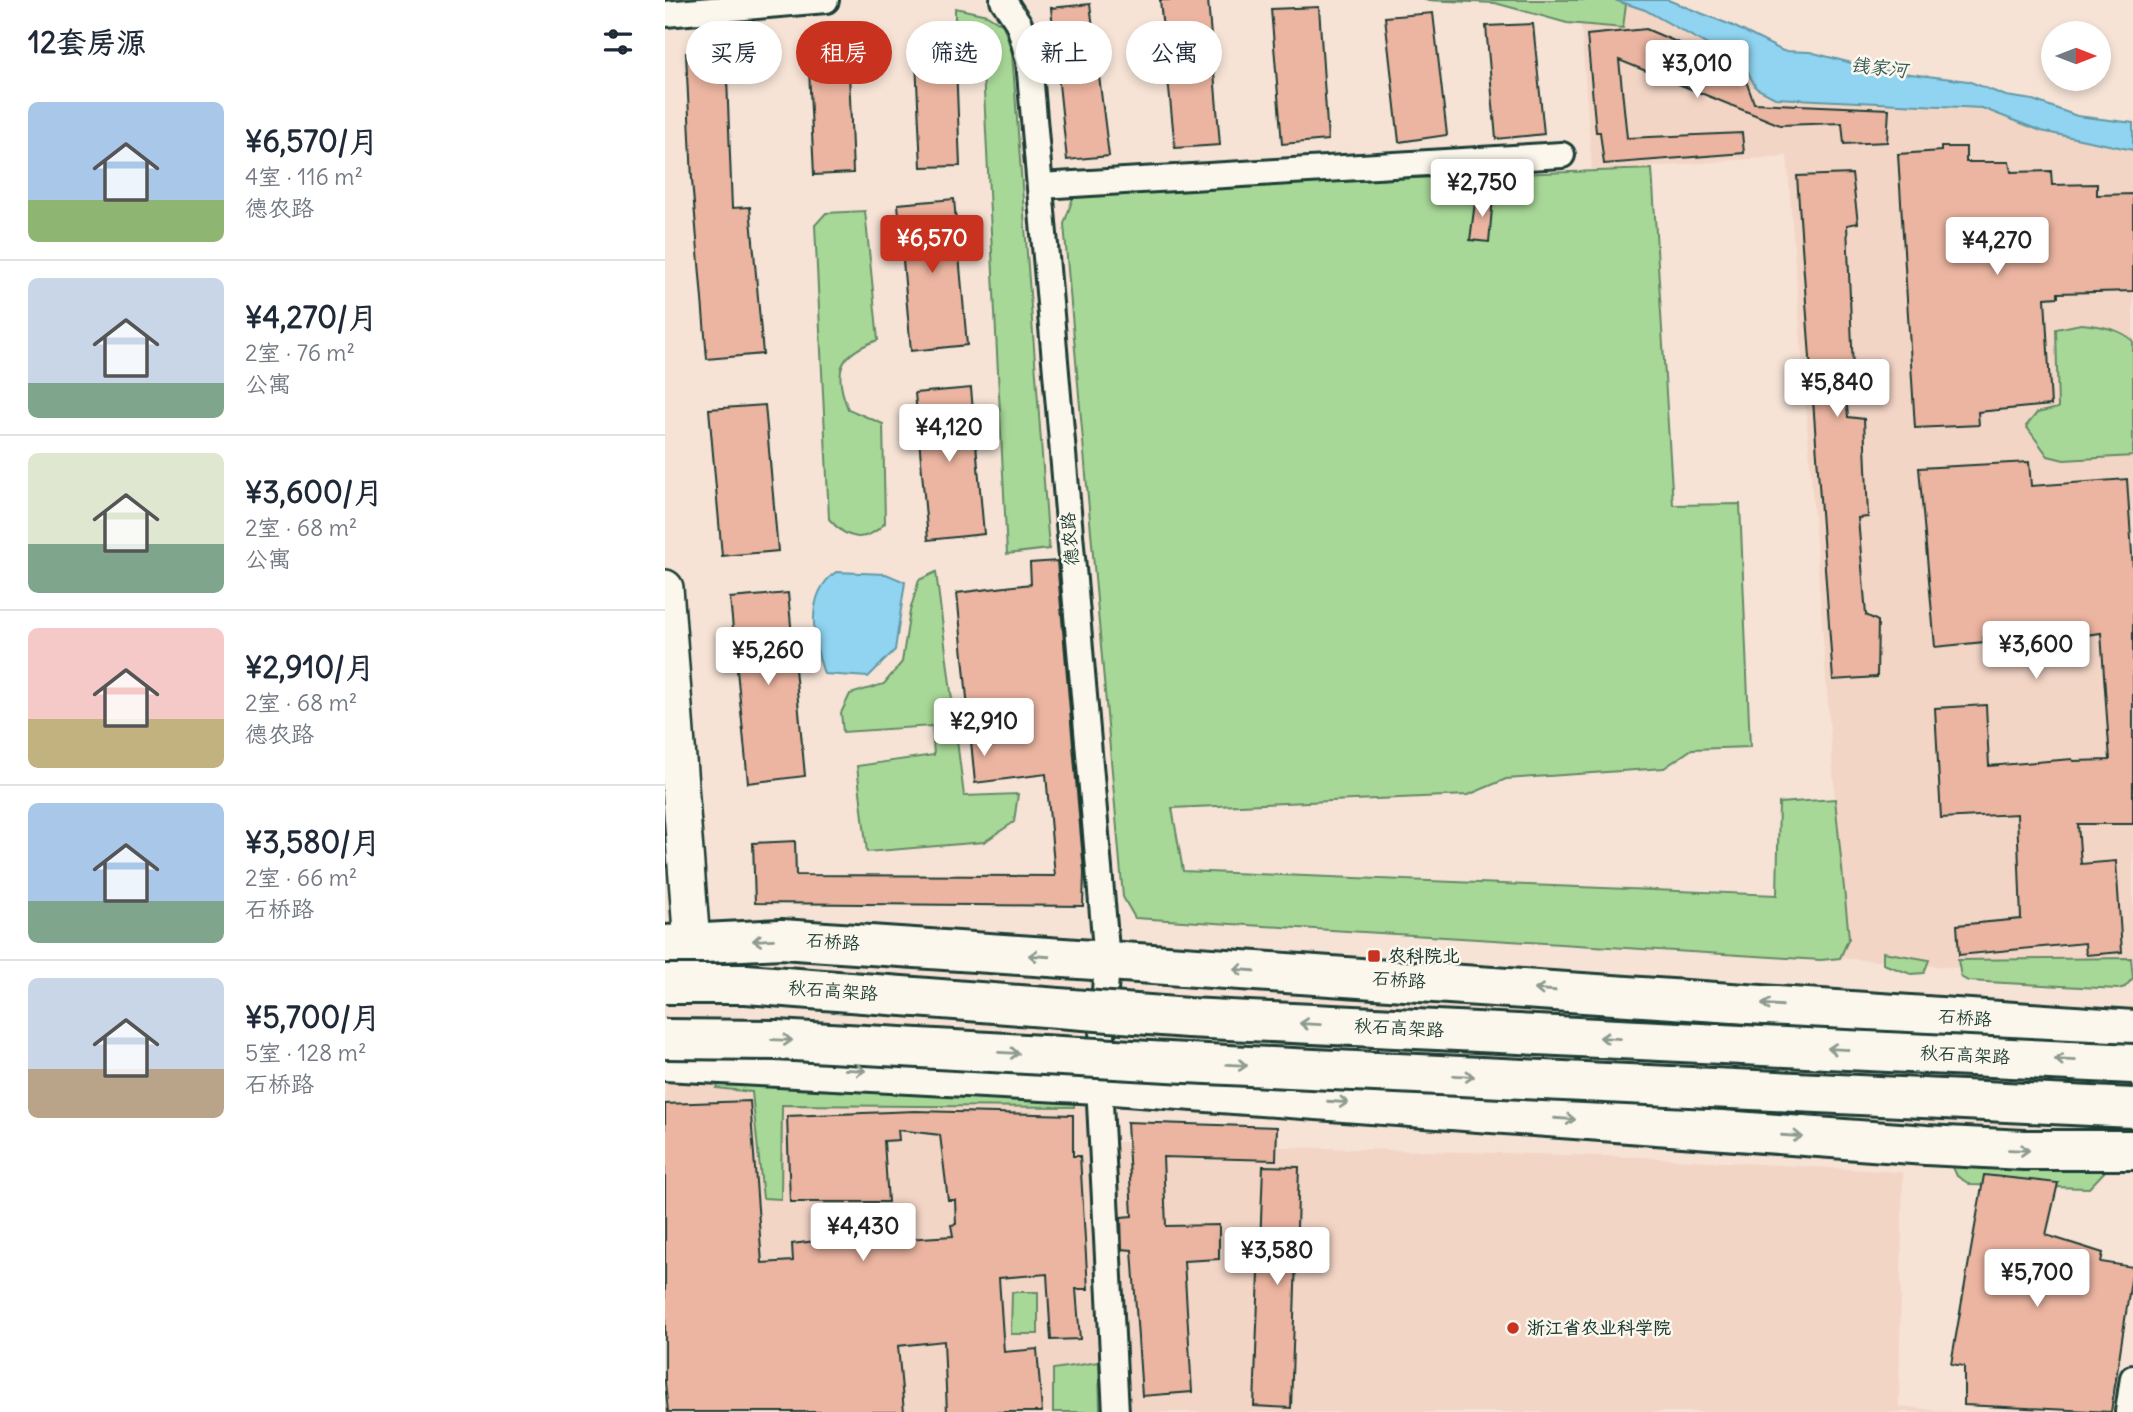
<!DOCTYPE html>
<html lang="zh">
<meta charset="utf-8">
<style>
:root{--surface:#fff;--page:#f6f6f7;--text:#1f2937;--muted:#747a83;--line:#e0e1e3;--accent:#c8321e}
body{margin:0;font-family:Delius,"LXGW WenKai TC",sans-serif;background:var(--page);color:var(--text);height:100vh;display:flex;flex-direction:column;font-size:26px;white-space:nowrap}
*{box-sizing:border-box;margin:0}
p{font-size:23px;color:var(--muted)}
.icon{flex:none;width:38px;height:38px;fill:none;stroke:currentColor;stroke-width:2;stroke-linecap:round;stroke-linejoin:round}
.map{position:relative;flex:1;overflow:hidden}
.side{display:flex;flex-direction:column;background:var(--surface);width:665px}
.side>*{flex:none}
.banner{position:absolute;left:21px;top:21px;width:665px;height:63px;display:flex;gap:14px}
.needle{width:46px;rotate:90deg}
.controls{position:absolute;left:1376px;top:21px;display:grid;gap:14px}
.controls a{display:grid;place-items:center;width:70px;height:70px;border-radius:50%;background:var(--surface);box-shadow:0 4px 10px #0003;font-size:35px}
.price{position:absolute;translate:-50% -60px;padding:0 16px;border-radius:7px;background:#fff;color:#222;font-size:23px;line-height:46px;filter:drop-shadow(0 2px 4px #0008)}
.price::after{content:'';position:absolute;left:50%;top:42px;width:21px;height:16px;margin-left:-10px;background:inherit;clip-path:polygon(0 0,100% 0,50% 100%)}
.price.on{background:var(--accent);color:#fff}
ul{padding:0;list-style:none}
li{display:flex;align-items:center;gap:21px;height:175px;padding:0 28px}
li+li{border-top:2px solid var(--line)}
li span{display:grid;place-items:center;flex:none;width:196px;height:140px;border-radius:10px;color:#555}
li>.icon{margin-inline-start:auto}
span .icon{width:84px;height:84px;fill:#fffc;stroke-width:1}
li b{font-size:30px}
h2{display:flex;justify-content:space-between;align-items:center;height:84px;padding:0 28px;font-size:30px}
.chip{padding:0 24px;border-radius:32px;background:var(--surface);box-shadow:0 4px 10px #0003;font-size:24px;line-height:63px}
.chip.on{background:var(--accent);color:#fff}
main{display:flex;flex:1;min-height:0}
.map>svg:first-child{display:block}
.built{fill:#f3d5c6}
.green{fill:#a8d898;stroke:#648a66;stroke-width:2}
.water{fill:#90d4f1;stroke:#6398a5;stroke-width:2}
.building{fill:#ecb5a1;stroke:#1f3d34;stroke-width:2}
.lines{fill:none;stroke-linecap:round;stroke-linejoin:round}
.street-casing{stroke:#1f3d34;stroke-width:30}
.secondary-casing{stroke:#1f3d34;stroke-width:40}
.primary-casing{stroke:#1f3d34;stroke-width:44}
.street{stroke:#fbf7ec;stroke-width:24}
.secondary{stroke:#fbf7ec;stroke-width:35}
.primary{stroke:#fbf7ec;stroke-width:38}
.highway-bridge-casing{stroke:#1f3d34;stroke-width:44;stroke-linecap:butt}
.highway-bridge{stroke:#fbf7ec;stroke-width:38}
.oneway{stroke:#8d9a90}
.poi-dot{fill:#c8321e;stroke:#fbf7ec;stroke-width:2.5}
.labels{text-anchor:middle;stroke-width:5;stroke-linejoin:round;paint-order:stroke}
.street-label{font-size:18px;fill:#1f3d34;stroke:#fbf7ec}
.poi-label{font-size:18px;font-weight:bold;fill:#1f3d34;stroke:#fbf7ec;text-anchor:start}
.water-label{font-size:19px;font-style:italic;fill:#365b5a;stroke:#fbf7ec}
</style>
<main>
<section class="side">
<h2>12套房源<svg class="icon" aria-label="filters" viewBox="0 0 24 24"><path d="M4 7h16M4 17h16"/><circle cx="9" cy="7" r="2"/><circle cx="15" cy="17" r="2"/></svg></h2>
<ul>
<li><span style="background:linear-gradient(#a9c7e8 70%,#8fb573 0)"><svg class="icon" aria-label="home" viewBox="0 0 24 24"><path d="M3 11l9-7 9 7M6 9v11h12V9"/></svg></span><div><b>¥6,570/月</b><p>4室 · 116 m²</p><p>德农路</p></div></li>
<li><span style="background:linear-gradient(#c9d6e8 75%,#7fa58c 0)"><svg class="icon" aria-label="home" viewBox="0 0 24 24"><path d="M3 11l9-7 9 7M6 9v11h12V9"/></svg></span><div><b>¥4,270/月</b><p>2室 · 76 m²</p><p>公寓</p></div></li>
<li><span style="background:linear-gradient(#dfe7d0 65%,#7fa58c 0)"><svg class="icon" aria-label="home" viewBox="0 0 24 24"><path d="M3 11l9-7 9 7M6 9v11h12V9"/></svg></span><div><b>¥3,600/月</b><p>2室 · 68 m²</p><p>公寓</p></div></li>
<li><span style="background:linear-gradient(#f6c9c9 65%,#c2b280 0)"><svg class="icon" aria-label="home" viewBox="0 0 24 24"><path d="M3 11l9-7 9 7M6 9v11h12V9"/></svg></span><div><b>¥2,910/月</b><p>2室 · 68 m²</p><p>德农路</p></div></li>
<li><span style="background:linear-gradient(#a9c7e8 70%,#7fa58c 0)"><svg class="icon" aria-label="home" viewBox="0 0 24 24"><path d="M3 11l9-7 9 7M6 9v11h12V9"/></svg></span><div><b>¥3,580/月</b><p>2室 · 66 m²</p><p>石桥路</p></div></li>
<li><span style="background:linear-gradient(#c9d6e8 65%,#b9a48a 0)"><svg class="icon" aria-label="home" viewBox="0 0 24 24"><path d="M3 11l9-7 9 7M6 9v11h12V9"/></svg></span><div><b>¥5,700/月</b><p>5室 · 128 m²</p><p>石桥路</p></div></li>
</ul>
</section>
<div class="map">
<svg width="1468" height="1412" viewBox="0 0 1468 1412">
<rect width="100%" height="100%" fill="#f6e3d6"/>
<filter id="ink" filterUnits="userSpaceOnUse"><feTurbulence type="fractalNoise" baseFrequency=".0143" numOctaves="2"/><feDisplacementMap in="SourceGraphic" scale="14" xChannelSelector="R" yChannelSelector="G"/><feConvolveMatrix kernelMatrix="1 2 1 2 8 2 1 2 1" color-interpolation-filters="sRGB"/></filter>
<g filter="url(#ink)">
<!-- built -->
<g class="built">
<path d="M961,4L980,10L1080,66L1091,88L1110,98L1317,108L1376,131L1468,150V983L1175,958L1184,938L1170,799L1122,156L927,172L916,25L958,28Z"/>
<path d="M0,1077L421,1102L435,1412H0Z"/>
<path d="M452,1142L975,1157L1238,1172L1234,1406L1285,1412H466Z"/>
</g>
<!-- green -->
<g class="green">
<path d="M759,0H950L961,4L958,28L902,23L830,3Z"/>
<path d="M290,8L322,15L338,25L347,52L384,549L342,554L316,31L290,24Z"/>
<path d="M987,169L1008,505L1075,504L1085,747L1027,749L999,768L841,779L803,795L507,808L518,871L1112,895L1114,803L1170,799L1184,938L1175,958L1156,960L470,918L458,897L399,224L409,195L429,190Z"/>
<path d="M200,211L213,340C173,354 168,371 183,409L218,424L220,523C200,544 182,540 164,519L150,225L161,213Z"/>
<path d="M1416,324C1434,326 1454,328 1468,341V456L1399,460L1383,456L1361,426L1372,413L1393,408L1391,329Z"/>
<path d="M271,572L299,796L353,794L349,822L319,842L202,852L192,766L269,755L267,726L178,732L176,713L185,694L219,684L237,662L245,611L254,580Z"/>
<path d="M1218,952L1264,960L1259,973L1246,974L1218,964Z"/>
<path d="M1466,958L1468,978L1460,987L1453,989L1303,981L1296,977L1293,960Z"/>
<path d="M59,1077L410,1095L409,1107L117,1105L116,1199L98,1198L87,1092L51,1088Z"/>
<path d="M1284,1159L1448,1163L1424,1188L1306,1185L1292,1176Z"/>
<path d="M347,1292H373V1334H346Z"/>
<path d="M434,1362L435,1412H388V1369Z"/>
</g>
<!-- water -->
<g class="water">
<path d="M950,0H1003L1066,25L1118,51L1145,52L1213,70L1303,81L1341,96L1368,100L1412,116L1468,123V150L1376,131L1317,108L1110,98L1091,88L1080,66L980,10Z"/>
<path d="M171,572L221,574L240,582L230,650L203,677L159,674C148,642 139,594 171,572Z"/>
</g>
<!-- building -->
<g class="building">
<path d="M495,0H543L555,145L510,148Z"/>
<path d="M425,4L444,156L402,160L386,8Z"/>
<path d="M654,7L663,140L617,144L606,9Z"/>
<path d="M768,13L782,135L734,142L720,17Z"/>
<path d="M868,24L879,134L831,139L821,26Z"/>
<path d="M981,29L1077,70L1089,103L1224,109L1222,142L1179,144L1177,123L1115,125L954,60L962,138L1077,133L1079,153L939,164L935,132H931L922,35Z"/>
<path d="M290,38L295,166L256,167L250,40Z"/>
<path d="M183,46L188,173L149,175L143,48Z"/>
<path d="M61,51L67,208L85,207L98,354L42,359L27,180L21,53Z"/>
<path d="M1276,147H1301V162H1344L1346,172L1386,171L1387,185L1432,184V195L1468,194V291L1393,293V297L1380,298L1386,405L1313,412L1314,425L1250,428L1233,154L1276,151Z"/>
<path d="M1187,174L1193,223L1182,225L1188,370L1179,371L1183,417L1199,419L1203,517L1193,518L1201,615L1213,621L1212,677L1168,680L1132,176Z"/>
<path d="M811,195L828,197L824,242L805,240Z"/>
<path d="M289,199L302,345L246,351L233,204Z"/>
<path d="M306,388L319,534L263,540L250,393Z"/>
<path d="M100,405L113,551L57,556L44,409Z"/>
<path d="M1364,462L1366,486L1462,479L1468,569V824H1413L1416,864L1451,861L1457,952L1421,955L1420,943L1294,955L1292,925L1356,919L1352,814L1276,818L1270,708L1321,705L1324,766L1407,759L1408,761L1445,760L1436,633L1398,638L1397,625L1318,636L1319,642L1270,647L1254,468Z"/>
<path d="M392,561L419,872L418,906L90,903L88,843L130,841L131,875L390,876L381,774L310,783L292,593L366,584L365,563Z"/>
<path d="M123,593L140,776L83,783L65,598Z"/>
<path d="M85,1101L97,1263L128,1261L127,1244L223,1232L224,1240L288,1236L286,1225L291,1224L290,1200H283L275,1135L233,1130L234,1140L219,1141L223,1202H125L122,1116L250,1111L408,1115V1156H415L423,1289H411L415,1339L386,1340L382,1274L334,1278L339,1352L372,1349L377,1412H282L279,1341L233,1346L239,1412H3L0,1382V1104Z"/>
<path d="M462,1122L612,1127L611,1160L498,1157L501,1226L554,1225V1259L519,1261L527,1392L477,1396L467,1250L457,1249L456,1217L467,1216Z"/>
<path d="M598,1166L634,1167L626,1408L589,1406Z"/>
<path d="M1319,1175L1393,1183L1381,1235L1438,1253L1436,1262L1468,1267L1446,1412L1299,1405V1366L1286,1364Z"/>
</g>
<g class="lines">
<!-- street casing -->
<g class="street-casing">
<g id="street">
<path d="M338,0L354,24L364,61L442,961L434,1084L451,1412"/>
<path d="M0,14L161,0"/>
<path d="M375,186L897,155"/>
<path d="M1463,1412L1468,1378"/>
</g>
</g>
<!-- secondary casing -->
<g class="secondary-casing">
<path id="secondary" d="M0,588L27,944"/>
</g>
<!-- primary casing -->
<g class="primary-casing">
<g id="primary">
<path d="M0,945L116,939L1468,1030"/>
<path d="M0,1061L434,1084L1261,1145L1359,1150H1468"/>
</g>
</g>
<!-- street -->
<use href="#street" class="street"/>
<!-- secondary -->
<use href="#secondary" class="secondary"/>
<!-- primary -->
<use href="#primary" class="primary"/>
<!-- highway-bridge casing -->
<g class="highway-bridge-casing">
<g id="highway-bridge">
<path d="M0,984H81L523,1018L1468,1064"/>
<path d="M0,1039L111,1040L521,1063L1468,1108"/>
</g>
</g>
<!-- highway-bridge -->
<use href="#highway-bridge" class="highway-bridge"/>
</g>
<!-- one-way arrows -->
<defs><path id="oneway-shaft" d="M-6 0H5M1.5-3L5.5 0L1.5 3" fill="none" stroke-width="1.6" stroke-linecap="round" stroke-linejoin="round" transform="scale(1.75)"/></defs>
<g class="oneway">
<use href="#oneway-shaft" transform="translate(98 940) rotate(177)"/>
<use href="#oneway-shaft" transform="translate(374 956) rotate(-176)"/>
<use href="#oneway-shaft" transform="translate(579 970) rotate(-176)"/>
<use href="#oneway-shaft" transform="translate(880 990) rotate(-176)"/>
<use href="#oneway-shaft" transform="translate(1107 1005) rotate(-176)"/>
<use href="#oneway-shaft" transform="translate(645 1024) rotate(-177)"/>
<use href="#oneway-shaft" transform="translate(945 1038) rotate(-177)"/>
<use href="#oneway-shaft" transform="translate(117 1040) rotate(2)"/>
<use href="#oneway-shaft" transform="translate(1173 1049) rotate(-177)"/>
<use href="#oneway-shaft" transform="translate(344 1053) rotate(3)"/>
<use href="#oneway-shaft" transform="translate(1400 1060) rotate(-177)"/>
<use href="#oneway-shaft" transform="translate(572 1065) rotate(3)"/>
<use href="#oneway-shaft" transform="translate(190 1070) rotate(3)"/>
<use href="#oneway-shaft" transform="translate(799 1076) rotate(3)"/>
<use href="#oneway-shaft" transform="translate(673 1102) rotate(4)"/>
<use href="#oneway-shaft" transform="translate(900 1119) rotate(4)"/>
<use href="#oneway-shaft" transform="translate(1127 1136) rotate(4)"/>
<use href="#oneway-shaft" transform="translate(1354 1150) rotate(2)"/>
</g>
</g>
<!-- markers -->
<g class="poi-dot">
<rect x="702" y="949" width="14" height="14" rx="3.5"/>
<circle cx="848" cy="1328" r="7"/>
</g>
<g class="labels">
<!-- street labels -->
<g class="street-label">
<text transform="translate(405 539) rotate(-95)" y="6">德农路</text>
<text transform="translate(168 942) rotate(4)" y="6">石桥路</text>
<text transform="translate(734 980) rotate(4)" y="6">石桥路</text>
<text transform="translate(168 991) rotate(4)" y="6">秋石高架路</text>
<text transform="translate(1300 1018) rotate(4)" y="6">石桥路</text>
<text transform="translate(734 1028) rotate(3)" y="6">秋石高架路</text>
<text transform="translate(1300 1055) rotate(3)" y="6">秋石高架路</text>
</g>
<!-- poi labels -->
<g class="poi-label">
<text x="723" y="962">农科院北</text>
<text x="862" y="1334">浙江省农业科学院</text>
</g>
<!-- water labels -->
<g class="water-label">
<text transform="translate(1214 67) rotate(6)" y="7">钱家河</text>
</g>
</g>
</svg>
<div class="controls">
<a><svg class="needle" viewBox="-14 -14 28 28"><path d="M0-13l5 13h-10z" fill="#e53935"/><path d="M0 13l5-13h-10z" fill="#747a83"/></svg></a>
</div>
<b class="price" style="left:1032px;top:100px">¥3,010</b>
<b class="price" style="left:817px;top:219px">¥2,750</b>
<b class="price on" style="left:267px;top:275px">¥6,570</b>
<b class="price" style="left:1332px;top:277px">¥4,270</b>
<b class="price" style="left:1172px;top:419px">¥5,840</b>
<b class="price" style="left:284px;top:464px">¥4,120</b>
<b class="price" style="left:1371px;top:681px">¥3,600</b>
<b class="price" style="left:103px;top:687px">¥5,260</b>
<b class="price" style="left:319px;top:758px">¥2,910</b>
<b class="price" style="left:198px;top:1263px">¥4,430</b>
<b class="price" style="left:612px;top:1287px">¥3,580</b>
<b class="price" style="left:1372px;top:1309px">¥5,700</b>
<div class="banner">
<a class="chip">买房</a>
<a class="chip on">租房</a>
<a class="chip">筛选</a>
<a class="chip">新上</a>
<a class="chip">公寓</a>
</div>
</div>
</main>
